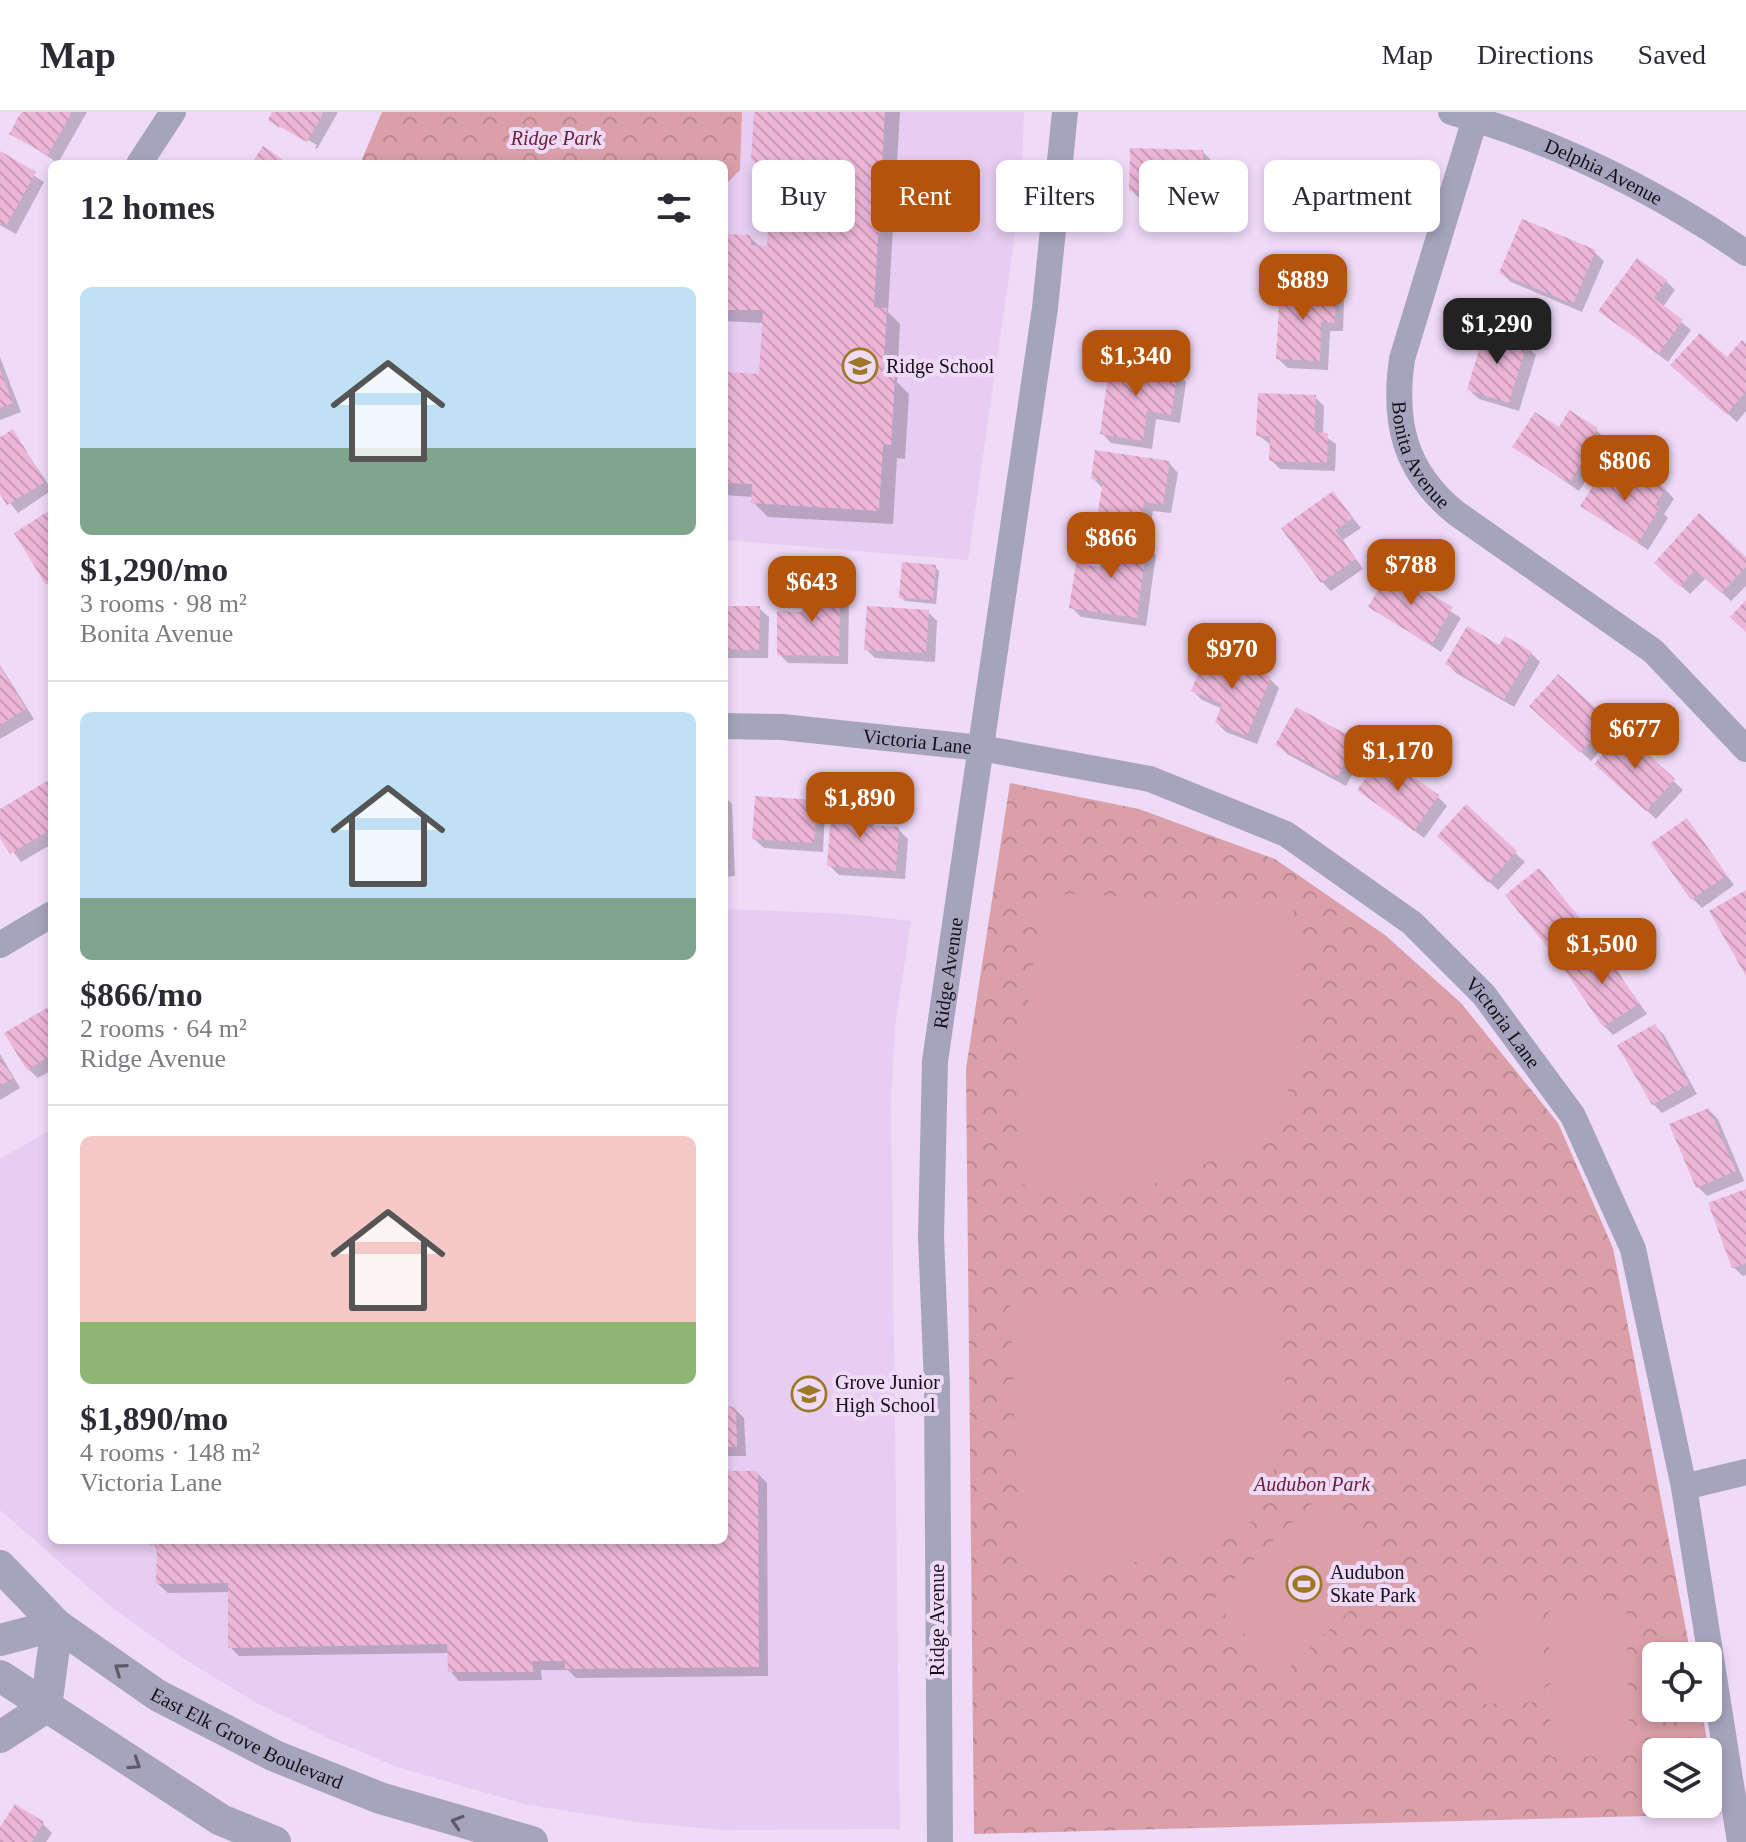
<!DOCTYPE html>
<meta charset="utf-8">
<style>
:root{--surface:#fff;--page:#f2f2f3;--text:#2b2b33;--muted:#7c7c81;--line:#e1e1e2;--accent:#b45309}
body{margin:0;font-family:"Times New Roman",serif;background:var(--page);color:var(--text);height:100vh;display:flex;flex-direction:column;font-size:30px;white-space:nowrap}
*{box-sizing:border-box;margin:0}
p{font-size:26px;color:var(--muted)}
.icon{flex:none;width:44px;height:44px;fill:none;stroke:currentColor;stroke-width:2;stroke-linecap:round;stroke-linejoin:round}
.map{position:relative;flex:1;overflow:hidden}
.sheet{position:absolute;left:48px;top:48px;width:680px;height:1384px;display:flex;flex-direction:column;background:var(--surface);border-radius:12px;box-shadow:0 4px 12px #0003}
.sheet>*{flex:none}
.hud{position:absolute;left:752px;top:48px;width:760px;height:72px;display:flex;gap:16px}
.controls{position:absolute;left:1642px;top:1530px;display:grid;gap:16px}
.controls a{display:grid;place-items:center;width:80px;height:80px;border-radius:12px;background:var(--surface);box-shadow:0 4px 12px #0003;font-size:40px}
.price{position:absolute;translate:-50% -68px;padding:0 18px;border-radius:16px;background:var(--accent);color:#fff;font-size:26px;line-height:52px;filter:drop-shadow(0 2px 4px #0008)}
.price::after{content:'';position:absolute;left:50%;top:48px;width:24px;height:18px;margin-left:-12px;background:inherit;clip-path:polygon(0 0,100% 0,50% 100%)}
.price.on{background:#222;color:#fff}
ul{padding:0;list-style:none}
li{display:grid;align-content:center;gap:16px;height:424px;padding:0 32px}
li+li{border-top:2px solid var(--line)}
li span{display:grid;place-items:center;height:248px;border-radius:12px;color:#555}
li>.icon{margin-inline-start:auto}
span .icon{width:144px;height:144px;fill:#fffc;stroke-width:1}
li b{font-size:34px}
h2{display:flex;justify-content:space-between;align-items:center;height:96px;padding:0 32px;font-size:34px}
.tag{padding:0 28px;border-radius:12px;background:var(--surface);box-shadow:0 4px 12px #0003;font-size:28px;line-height:72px}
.tag.on{background:var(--accent);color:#fff}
header{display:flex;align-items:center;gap:48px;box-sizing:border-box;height:112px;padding:0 40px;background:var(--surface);border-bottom:2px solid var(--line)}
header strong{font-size:38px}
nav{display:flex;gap:44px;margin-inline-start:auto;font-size:28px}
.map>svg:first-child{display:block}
.built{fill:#e6cdf1}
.park{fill:url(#park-crowns);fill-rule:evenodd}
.pitch{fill:#da9fa9}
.shadow{fill:#0003}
.building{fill:url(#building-back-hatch)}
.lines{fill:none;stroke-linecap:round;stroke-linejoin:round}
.minor{stroke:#a6a4bc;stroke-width:26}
.tertiary{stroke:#a6a4bc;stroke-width:32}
.oneway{stroke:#5e5a6a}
.labels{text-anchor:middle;stroke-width:8;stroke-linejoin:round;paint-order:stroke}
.park-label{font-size:20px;font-style:italic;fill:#6b2135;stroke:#efdaf8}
.street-label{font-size:20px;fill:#160f19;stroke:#efdaf8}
.poi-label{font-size:20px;fill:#160f19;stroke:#efdaf8;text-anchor:start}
</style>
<header>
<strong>Map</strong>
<nav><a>Map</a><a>Directions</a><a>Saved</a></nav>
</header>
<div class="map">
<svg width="1746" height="1730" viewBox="0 0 1746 1730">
<defs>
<pattern id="park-crowns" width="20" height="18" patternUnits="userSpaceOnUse" patternTransform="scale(2)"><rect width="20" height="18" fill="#da9fa9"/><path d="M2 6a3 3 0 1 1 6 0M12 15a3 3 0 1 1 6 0" fill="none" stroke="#ba8891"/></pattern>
<pattern id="building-back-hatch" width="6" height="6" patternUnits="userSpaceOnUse" patternTransform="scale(2)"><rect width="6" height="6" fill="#edb6d8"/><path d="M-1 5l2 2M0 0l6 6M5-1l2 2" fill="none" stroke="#ca9bb9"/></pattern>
</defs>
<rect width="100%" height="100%" fill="#efdaf8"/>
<!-- built -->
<g class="built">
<path d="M742,0H1024L1021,80L968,448L724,428V74L740,58Z"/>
<path d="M724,797L849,802L911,809L895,914L891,990L900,1717L723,1718L636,1710L525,1692L397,1655L328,1626L257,1591L184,1547L110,1494L0,1398V1047L52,1017V1428H724Z"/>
</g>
<!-- park -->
<g class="park">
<path d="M382,0H742L740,58L724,74V52H360Z"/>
<path d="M1010,671L1139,697L1275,747L1385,823L1461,891L1558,1011L1613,1136L1691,1544H1656V1596H1701L1721,1702L974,1722L966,957ZM1656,1640H1708V1692H1656Z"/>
</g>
<!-- pitch -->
<g class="pitch">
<path d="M1043,781L1293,791L1300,861L1301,941L1282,997L1236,1038L1176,1065L1114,1083L1025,1078L1016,977Z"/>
<path d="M1276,1183L1286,1278L1277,1342L1268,1389L1239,1423L1099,1459H1020L1010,1184Z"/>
<path d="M1323,1380L1396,1456L1282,1562L1213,1488Z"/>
<path d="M1626,1487L1630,1644L1551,1645L1549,1490Z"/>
<path d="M1543,1493L1545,1590L1480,1592L1477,1495Z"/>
</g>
<!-- shadow -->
<g class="shadow">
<path d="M24,0H87L58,51L12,21Z"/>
<path d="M275,0H338L317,37L279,16L315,36L317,33L279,11V16L270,8Z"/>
<path d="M756,0H900L888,200L900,212L897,270L909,282L905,347L897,346L893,412L768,405L753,390L754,385L724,383V262L761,265L764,211L724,209V124L750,125L760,135L769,136L773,63H768L753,48Z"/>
<path d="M1202,39L1212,49L1211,89L1140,87L1131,78Z"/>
<path d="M0,42L44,70L16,122L0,113Z"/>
<path d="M1594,140L1604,149L1582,200L1511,170L1501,161Z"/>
<path d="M1666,169L1675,178L1663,195L1691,218L1668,250L1601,199Z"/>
<path d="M1335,180L1344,189L1343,219H1330L1328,258L1288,256L1278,247Z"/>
<path d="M1526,233L1536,243L1519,299L1479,287L1469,278Z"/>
<path d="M1746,234V299L1737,310L1682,262L1727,248Z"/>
<path d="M0,245L21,300L0,308Z"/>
<path d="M1177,260L1186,270L1180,311L1156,307L1152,337L1111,331L1102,321Z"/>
<path d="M1315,285L1324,294L1323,323L1336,332L1335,359L1280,357L1271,348V333L1258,323Z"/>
<path d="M1596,318L1606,327L1596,343L1600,347L1579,379L1515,335Z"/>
<path d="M13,320L52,378L18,401L0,378V327Z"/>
<path d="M1169,351L1178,361L1171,401L1153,399L1149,425L1108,419L1098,409L1103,377L1093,366Z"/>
<path d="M1628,377H1665L1674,387L1664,402L1668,406L1648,438L1583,394Z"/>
<path d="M1333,382L1361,416L1343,428L1363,457L1331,479L1322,470Z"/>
<path d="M1147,434L1156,443L1146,514L1081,505L1071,495L1101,457Z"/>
<path d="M1746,447V474L1731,489L1706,466L1690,482L1666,460Z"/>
<path d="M935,455L939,459L936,492L905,489L901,485Z"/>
<path d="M1391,461L1461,506L1441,540L1370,495Z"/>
<path d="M840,475L849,485L848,552L788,551L779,542Z"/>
<path d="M724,496H759L769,505L768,546H724Z"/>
<path d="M928,500L937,509L935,550L875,546L866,537Z"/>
<path d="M1500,536L1531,541L1540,550L1514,595L1456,561L1447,552Z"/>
<path d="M0,553L34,607L0,627Z"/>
<path d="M1270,567L1279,576L1257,632L1226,620L1217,611L1223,597L1202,588L1193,579Z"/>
<path d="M1297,598L1356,630L1365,639L1346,674L1287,642L1278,632Z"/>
<path d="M1541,603L1608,611L1617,620L1591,649Z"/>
<path d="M1624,623L1683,678L1656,707L1606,661Z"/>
<path d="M47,672L52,677V732L21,750L0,722V699Z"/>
<path d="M1360,678L1438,685L1447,694L1424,726Z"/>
<path d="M724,684L732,692L735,764L724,765Z"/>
<path d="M816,690L825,699L823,740L764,736L754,727Z"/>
<path d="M866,692L875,702L874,716L898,717L908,727L905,767L839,763L829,753Z"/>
<path d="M1466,695L1525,750L1498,778L1449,733Z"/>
<path d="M1686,709L1734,773L1702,796L1693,787Z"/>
<path d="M1548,768L1590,820L1559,845L1550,836Z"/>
<path d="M1600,836L1647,902L1613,923L1604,914Z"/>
<path d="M52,895V958L38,966L28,957Z"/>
<path d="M1655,914L1664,923L1697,982L1662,1001L1653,992Z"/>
<path d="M0,942L20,976L0,988Z"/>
<path d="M1709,998L1718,1007L1744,1069L1707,1084L1698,1075Z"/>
<path d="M1746,1079V1163L1743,1164L1733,1155Z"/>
<path d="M724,1296L735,1297L744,1306L746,1344H726V1361H757L767,1371L768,1564L576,1566L568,1558H541L542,1568L459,1569L450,1559L449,1541L239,1544L230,1535V1480L168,1481L158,1472V1440L152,1428H328V1433L724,1428Z"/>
<path d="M43,1712L52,1721L46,1730H0V1719Z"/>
</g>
<!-- building -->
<g class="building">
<path d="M21,0H72L48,43L9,22Z"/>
<path d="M272,0H324L307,30L268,8Z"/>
<path d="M754,0H885L874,195L887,196L883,264L895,265L891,333L883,332L879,399L751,391L752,372L724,371V260L759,262L763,198H724V122L751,123V133L767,134L772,51L751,49Z"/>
<path d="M263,34L289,52H251Z"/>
<path d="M1130,36L1203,38L1202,81L1129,79Z"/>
<path d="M0,39L36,60L6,114L0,111Z"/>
<path d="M1522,107L1596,138L1573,192L1499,161Z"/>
<path d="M1637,146L1667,168L1654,186L1683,208L1658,242L1598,199Z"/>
<path d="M1280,176L1336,178L1335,211L1321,210L1320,249L1276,247Z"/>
<path d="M1485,218L1527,231L1509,291L1467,278Z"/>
<path d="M1700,221L1727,245L1742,228L1746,232V280L1726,302L1670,253Z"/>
<path d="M1110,248L1178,258L1171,303L1147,299L1143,329L1100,322Z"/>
<path d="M0,257L13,291L0,296Z"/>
<path d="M1258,281L1316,283L1314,320L1328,321L1327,351L1269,349L1270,324H1256Z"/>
<path d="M1569,298L1598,316L1587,333L1592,336L1569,371L1512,335L1535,300L1559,315Z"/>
<path d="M13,317L45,370L7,393L0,382V325Z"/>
<path d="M1095,338L1170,349L1163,393L1144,390L1140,417L1096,410L1103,369L1091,367Z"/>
<path d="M1638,358L1666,376L1655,393L1660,395L1638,431L1580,394L1603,359L1627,374Z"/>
<path d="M1333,379L1353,406L1335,418L1356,447L1321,471L1281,416Z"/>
<path d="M52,397V469L46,473L14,421Z"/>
<path d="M1699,401L1746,445V455L1721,481L1695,458L1680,475L1654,451Z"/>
<path d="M1104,425L1147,432L1137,506L1069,496L1076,451L1100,455Z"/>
<path d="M902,450L936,453L933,488L899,486Z"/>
<path d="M1390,458L1453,495L1431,533L1368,495Z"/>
<path d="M802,473H841L839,544L777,543V499L802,500Z"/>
<path d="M1746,488V520L1730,505Z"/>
<path d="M724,494H760L759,538L724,537Z"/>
<path d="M867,494L929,498L926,541L864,538Z"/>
<path d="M1467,514L1499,533L1505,524L1532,540L1504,587L1445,552Z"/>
<path d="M1207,539L1271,565L1247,624L1215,611L1222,592L1191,579Z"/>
<path d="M0,554L26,597L0,613Z"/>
<path d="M1558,562L1610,609L1580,641L1529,594Z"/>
<path d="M1296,595L1357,628L1337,666L1275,633Z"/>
<path d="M1624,620L1675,667L1646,699L1594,652Z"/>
<path d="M1382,643L1439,683L1414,719L1357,678Z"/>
<path d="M47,669L52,678V717L10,742L0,726V697Z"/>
<path d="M755,684L817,688L814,731L752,727Z"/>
<path d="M832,688L867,690L865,713L899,715L896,759L827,754Z"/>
<path d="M1466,692L1517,739L1488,771L1437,724Z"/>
<path d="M1687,706L1727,763L1691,788L1651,731Z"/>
<path d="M1539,756L1583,810L1549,837L1505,783Z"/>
<path d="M1746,778V864L1709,799Z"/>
<path d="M1601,834L1639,892L1603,915L1564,857Z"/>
<path d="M52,893V943L27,958L4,921Z"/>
<path d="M1655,912L1689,972L1652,993L1617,933Z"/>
<path d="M0,945L13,966L0,974Z"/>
<path d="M1709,996L1736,1059L1696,1076L1669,1012Z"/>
<path d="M1746,1077V1151L1732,1156L1708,1091Z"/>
<path d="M724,1294L736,1295L737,1335H724Z"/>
<path d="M724,1359H758L759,1555L565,1557V1549H533V1560H448L447,1532L228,1536V1471L156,1472L157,1433L150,1434V1428H305V1431L724,1428Z"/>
<path d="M15,1692L44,1710L32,1730H0V1715Z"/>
</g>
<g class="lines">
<!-- minor -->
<g class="minor">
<path id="s1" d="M1451,0C1557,30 1655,78 1746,141"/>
<path id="s2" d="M1475,7L1402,247C1393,310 1404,359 1456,401L1653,539L1746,637"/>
<path d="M139,52L173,0"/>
<path id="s3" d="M724,614L782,615L981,636L1150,667L1286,722L1412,811L1484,883L1573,1004L1633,1137L1684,1375L1740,1730"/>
<path d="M0,833L52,802"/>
<path d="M1684,1375L1746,1360"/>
<path id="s4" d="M940,1730L937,1273L931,1125L935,949L1045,196L1065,0"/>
</g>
<!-- tertiary -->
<g class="tertiary">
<path id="s5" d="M0,1454L57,1513L157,1583L275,1644L380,1686L532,1730"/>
<path d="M0,1528L57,1513L46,1595L0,1625"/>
<path d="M0,1564L221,1708L275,1730"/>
</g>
</g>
<!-- one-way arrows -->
<defs><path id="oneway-chevron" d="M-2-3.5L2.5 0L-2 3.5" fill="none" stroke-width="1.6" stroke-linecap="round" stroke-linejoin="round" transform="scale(2)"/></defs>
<g class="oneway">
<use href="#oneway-chevron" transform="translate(120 1557) rotate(-145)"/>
<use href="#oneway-chevron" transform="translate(135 1652) rotate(33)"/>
<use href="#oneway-chevron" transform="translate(457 1710) rotate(-163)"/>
</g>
<!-- icons -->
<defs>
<g id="school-ring" transform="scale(1.8)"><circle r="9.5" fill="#efdaf8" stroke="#9d7925" stroke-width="1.5"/><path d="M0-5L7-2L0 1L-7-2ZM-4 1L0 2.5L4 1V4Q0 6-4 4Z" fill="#9d7925"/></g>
<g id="stadium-ring" transform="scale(1.8)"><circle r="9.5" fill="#efdaf8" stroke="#9d7925" stroke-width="1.5"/><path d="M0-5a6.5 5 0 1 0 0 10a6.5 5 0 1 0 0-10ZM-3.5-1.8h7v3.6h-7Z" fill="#9d7925"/></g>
</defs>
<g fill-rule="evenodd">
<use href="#school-ring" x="860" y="254"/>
<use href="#school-ring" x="809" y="1282"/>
<use href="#stadium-ring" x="1304" y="1472"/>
</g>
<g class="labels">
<!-- park labels -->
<g class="park-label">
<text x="556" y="33">Ridge Park</text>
<text x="1312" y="1379">Audubon Park</text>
</g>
<!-- street labels -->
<g class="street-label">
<text dy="7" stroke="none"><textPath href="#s1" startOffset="164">Delphia Avenue</textPath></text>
<text dy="7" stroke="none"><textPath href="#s2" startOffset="352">Bonita Avenue</textPath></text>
<text dy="7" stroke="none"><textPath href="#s3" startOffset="194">Victoria Lane</textPath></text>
<text dy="7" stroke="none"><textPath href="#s4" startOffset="870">Ridge Avenue</textPath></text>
<text dy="7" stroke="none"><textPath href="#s3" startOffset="866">Victoria Lane</textPath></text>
<text transform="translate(937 1508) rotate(-90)" y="7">Ridge Avenue</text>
<text dy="7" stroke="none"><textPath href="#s5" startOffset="304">East Elk Grove Boulevard</textPath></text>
</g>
<!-- poi labels -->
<g class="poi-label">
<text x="886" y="261">Ridge School</text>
<text x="835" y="1277">Grove Junior<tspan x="835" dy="23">High School</tspan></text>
<text x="1330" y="1467">Audubon<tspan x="1330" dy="23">Skate Park</tspan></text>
</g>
</g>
</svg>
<div class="controls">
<a><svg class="icon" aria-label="locate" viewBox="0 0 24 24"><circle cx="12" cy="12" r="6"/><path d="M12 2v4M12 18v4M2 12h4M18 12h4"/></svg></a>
<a><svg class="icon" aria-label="layers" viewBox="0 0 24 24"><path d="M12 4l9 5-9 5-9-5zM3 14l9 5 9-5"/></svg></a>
</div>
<b class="price" style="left:1303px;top:210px">$889</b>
<b class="price on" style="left:1497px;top:254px">$1,290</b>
<b class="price" style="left:1136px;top:286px">$1,340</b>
<b class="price" style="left:1625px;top:391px">$806</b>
<b class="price" style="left:1111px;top:468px">$866</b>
<b class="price" style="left:1411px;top:495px">$788</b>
<b class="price" style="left:812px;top:512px">$643</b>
<b class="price" style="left:1232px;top:579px">$970</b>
<b class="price" style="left:1635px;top:659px">$677</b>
<b class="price" style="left:1398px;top:681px">$1,170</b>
<b class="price" style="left:860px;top:728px">$1,890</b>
<b class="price" style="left:1602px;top:874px">$1,500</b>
<div class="hud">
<a class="tag">Buy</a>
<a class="tag on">Rent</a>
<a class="tag">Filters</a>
<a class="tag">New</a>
<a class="tag">Apartment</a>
</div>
<section class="sheet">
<h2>12 homes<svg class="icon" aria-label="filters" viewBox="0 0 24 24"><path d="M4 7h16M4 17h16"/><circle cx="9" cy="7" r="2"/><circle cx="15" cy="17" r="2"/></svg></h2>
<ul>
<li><span style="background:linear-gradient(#bfe0f5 65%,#7fa58c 0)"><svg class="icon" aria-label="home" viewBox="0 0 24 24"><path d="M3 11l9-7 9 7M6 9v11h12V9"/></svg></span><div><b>$1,290/mo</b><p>3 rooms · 98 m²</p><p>Bonita Avenue</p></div></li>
<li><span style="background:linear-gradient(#bfe0f5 75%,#7fa58c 0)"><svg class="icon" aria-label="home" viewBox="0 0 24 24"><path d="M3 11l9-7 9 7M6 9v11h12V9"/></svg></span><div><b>$866/mo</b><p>2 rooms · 64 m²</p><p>Ridge Avenue</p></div></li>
<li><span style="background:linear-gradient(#f6c9c9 75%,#8fb573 0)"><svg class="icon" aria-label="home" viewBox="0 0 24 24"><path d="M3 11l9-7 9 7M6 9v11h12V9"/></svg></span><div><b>$1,890/mo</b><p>4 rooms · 148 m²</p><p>Victoria Lane</p></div></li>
</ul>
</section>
</div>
